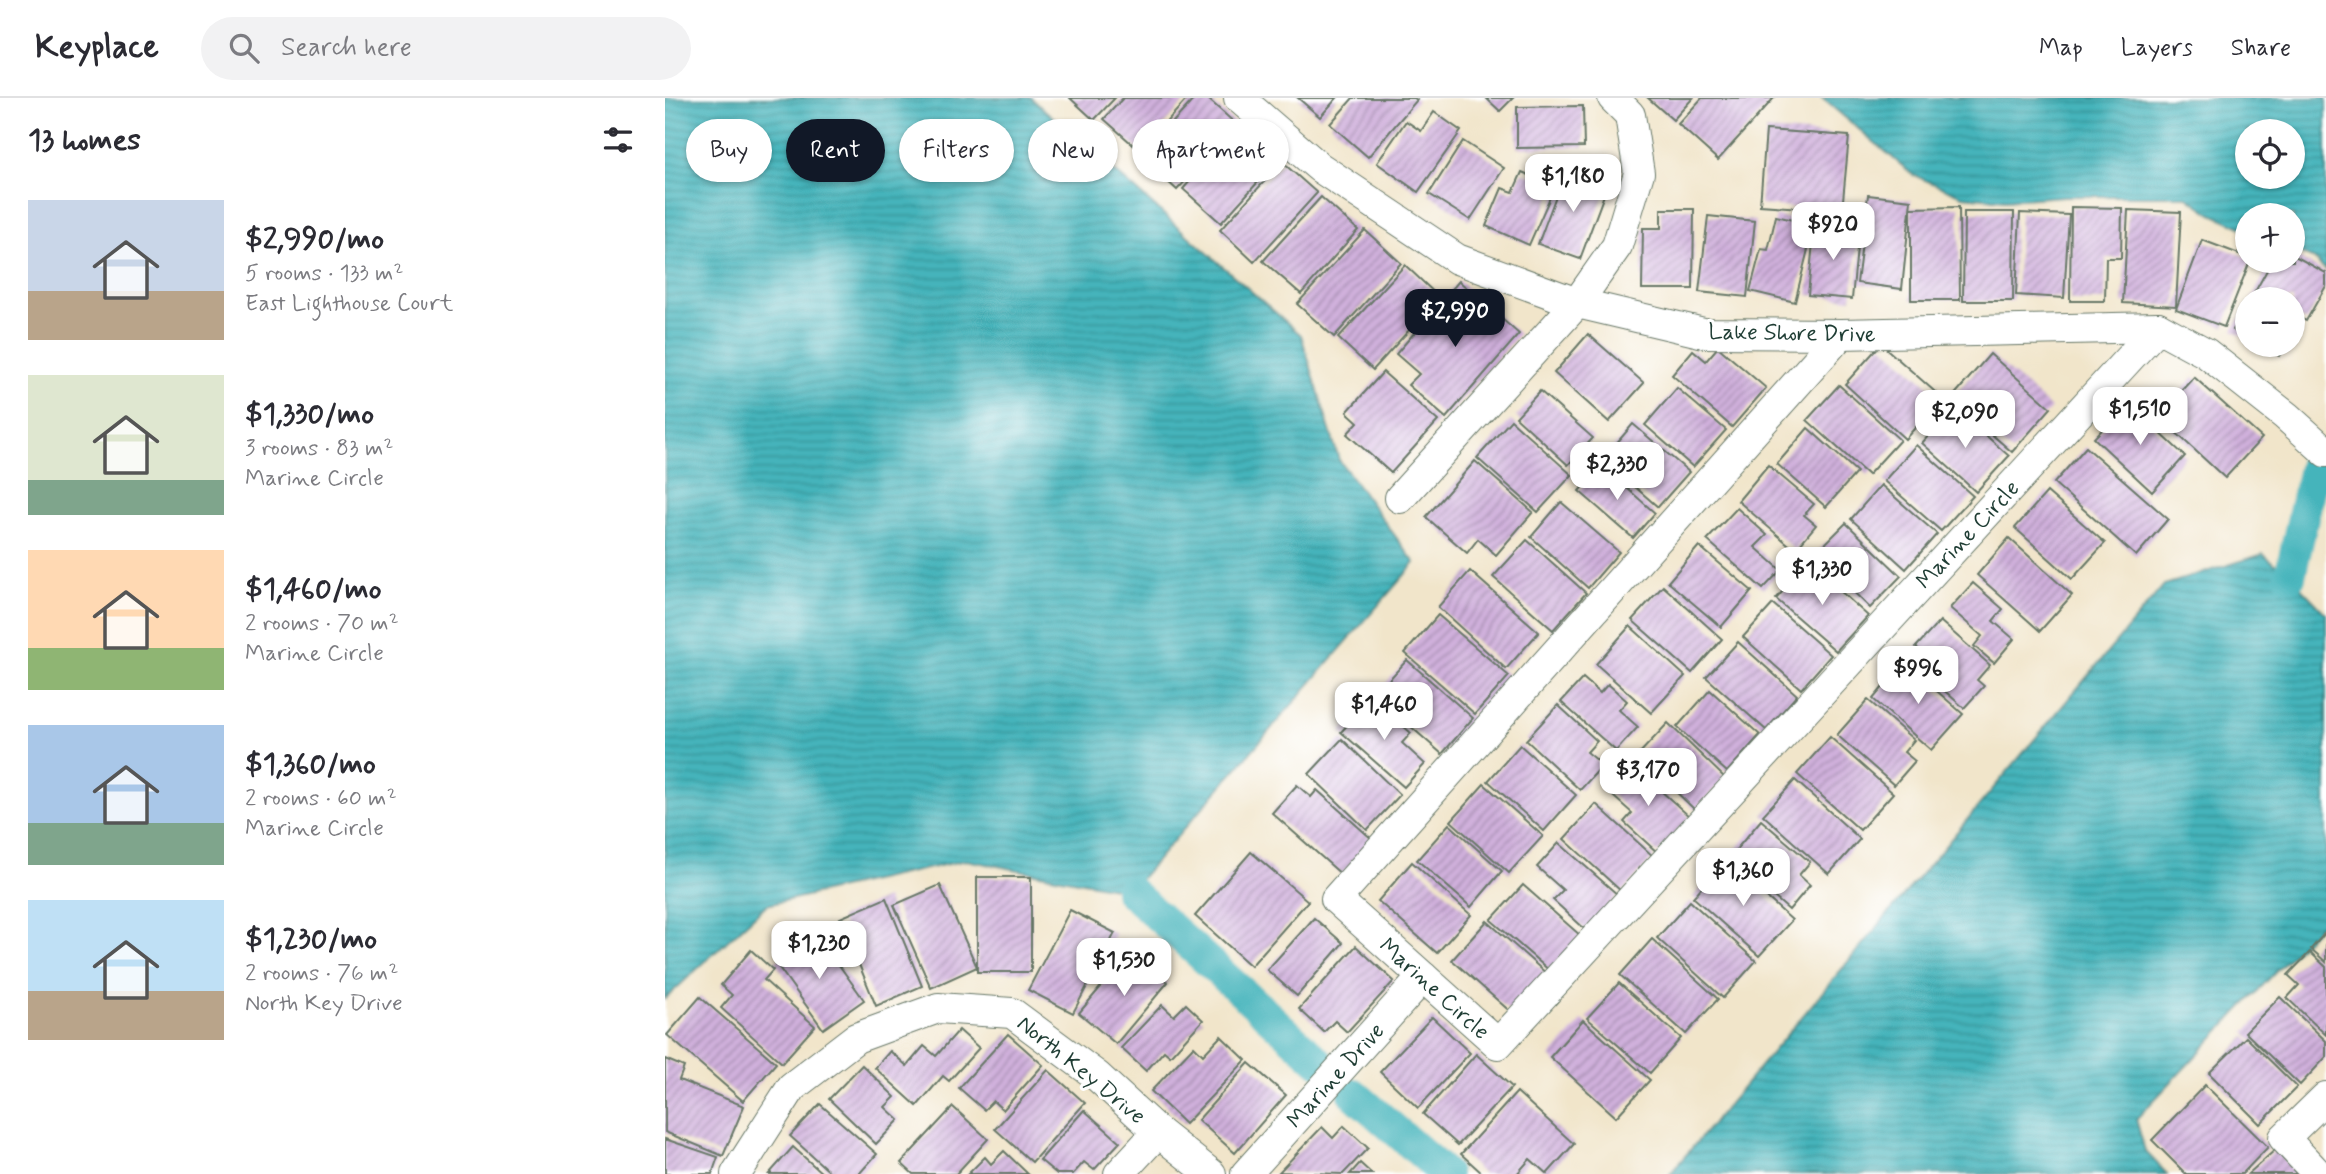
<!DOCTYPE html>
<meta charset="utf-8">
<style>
:root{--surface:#fff;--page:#f2f2f3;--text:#2b2b33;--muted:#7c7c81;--line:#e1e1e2;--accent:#111827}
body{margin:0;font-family:Mynerve,sans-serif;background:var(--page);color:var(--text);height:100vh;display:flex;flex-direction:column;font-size:26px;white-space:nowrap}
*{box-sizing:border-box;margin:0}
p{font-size:23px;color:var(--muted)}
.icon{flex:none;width:38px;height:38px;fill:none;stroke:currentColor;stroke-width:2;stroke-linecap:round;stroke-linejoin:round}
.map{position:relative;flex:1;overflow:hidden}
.drawer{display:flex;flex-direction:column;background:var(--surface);width:665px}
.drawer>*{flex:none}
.banner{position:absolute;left:21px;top:21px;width:665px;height:63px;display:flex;gap:14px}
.fabs{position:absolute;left:1570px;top:21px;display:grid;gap:14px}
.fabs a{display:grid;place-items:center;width:70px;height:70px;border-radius:50%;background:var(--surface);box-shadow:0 2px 5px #0004;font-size:35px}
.price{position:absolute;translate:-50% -60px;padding:0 16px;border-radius:14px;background:#fff;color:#222;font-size:23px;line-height:46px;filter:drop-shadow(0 2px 4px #0008)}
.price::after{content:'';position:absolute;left:50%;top:42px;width:21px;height:16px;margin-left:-10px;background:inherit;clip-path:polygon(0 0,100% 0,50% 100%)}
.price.on{background:var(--accent);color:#fff}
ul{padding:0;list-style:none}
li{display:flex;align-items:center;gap:21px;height:175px;padding:0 28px}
li span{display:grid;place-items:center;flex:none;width:196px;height:140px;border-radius:0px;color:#555}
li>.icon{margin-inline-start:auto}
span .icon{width:84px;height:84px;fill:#fffc;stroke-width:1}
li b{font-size:30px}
h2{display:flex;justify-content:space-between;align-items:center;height:84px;padding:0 28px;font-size:30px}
.chip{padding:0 24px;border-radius:32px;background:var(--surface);box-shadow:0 2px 5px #0004;font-size:24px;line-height:63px}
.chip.on{background:var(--accent);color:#fff}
header{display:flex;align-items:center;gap:42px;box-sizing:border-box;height:98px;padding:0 35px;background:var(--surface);border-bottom:2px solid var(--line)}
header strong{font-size:33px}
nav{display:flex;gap:38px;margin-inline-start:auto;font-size:24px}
.search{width:490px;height:63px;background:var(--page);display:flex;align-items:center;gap:18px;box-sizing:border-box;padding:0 24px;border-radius:38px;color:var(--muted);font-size:26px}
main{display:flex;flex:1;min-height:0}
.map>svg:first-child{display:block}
.water{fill:url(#water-rules);stroke:#327878;stroke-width:2;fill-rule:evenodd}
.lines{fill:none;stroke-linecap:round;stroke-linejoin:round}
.canal{stroke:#44b4bb;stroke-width:32}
.building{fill:url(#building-hatch)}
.street-casing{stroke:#687868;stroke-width:32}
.street{stroke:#fff;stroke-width:30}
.labels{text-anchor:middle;stroke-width:6;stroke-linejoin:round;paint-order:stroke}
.street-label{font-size:23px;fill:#1f3d34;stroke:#fff}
</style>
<header>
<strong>Keyplace</strong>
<div class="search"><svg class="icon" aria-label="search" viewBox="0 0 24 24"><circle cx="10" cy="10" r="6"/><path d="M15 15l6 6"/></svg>Search here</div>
<nav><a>Map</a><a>Layers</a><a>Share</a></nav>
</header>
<main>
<section class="drawer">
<h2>13 homes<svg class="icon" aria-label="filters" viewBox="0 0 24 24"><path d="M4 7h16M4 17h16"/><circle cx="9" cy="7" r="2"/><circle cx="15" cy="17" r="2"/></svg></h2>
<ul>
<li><span style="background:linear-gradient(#c9d6e8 65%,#b9a48a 0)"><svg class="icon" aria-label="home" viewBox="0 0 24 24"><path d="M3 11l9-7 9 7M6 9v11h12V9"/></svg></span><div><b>$2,990/mo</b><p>5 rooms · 133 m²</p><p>East Lighthouse Court</p></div></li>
<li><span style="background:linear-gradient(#dfe7d0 75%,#7fa58c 0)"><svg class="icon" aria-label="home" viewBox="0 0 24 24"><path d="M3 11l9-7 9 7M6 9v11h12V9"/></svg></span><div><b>$1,330/mo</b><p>3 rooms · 83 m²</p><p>Marine Circle</p></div></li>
<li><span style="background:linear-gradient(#ffd9b3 70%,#8fb573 0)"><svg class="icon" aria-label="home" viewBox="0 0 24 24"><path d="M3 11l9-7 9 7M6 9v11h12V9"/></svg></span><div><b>$1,460/mo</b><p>2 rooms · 70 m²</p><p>Marine Circle</p></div></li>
<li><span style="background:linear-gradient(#a9c7e8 70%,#7fa58c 0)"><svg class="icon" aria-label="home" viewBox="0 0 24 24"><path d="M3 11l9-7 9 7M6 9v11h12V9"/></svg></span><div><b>$1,360/mo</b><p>2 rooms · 60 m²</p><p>Marine Circle</p></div></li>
<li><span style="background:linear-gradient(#bfe0f5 65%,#b9a48a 0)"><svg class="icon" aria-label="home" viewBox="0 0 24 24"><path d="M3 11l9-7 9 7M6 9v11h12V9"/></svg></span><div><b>$1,230/mo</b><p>2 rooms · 76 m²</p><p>North Key Drive</p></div></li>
</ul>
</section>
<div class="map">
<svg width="1661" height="1076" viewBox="0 0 1661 1076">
<defs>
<pattern id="water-rules" width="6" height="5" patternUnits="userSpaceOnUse" patternTransform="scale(1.75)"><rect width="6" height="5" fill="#44b4bb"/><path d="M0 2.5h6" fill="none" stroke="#389499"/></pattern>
<pattern id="building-hatch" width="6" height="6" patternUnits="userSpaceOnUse" patternTransform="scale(1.75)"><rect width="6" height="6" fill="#d0b0dc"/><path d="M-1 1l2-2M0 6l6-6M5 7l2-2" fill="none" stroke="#a890b3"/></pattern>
</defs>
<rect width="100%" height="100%" fill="#fff"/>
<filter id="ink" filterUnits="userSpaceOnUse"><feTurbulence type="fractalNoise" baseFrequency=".0143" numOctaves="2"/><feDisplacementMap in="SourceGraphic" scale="14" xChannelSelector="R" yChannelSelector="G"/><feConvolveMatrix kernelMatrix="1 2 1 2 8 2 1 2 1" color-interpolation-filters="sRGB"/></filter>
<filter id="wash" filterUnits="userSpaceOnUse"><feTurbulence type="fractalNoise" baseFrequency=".00686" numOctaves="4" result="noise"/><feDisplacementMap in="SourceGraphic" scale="28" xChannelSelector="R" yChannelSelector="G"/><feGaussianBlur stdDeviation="1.57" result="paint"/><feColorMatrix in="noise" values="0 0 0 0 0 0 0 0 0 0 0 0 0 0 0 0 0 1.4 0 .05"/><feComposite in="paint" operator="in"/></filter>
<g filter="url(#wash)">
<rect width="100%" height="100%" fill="#f1e5ca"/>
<!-- water -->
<g class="water">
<path d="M0,0H366L636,237L674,362L750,465L465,793L301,762L101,807L0,901Z"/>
<path d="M1157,0H1661V172L1647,160L1628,152V117H1582V132L1547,116L1521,98H1399L1340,102L1298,98L1248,77ZM1582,33H1628V79H1582Z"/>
<path d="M1598,456L1625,478L1661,516V821L1471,1021L1480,1053L1502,1076H1005L1499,487Z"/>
</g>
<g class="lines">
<!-- canal -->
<g class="canal">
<path d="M1625,478L1650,366"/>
<path d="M465,793L653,963"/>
<path d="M689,996L780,1076"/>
</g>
</g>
<g id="blocks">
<!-- building -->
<g class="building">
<path d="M405,0H450L429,22Z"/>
<path d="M458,0H523L475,53L439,21Z"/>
<path d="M530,0H542L572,27L512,92L476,59Z"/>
<path d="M633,0H672L655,19Z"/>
<path d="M688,0H749L752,2L703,59L665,26Z"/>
<path d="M821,0H848L835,13Z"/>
<path d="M983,0H1028L1008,22Z"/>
<path d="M1037,0H1109L1053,62L1013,26Z"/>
<path d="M918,8L919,49L852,50V9Z"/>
<path d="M769,14L796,33L753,94L712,65L741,23L756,33Z"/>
<path d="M574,28L612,63L556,125L518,91Z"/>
<path d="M1101,32L1184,38L1177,113L1095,107Z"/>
<path d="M798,43L839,70L805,122L764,96Z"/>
<path d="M617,64L652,95L589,164L555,132Z"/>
<path d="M901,71L943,86L915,161L873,146Z"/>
<path d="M857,74L890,88L864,147L821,128L837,90L848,94Z"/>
<path d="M1203,97L1246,102L1237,191L1192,185Z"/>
<path d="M656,99L693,132L636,196L598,163Z"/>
<path d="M1294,109L1295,202H1246V110Z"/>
<path d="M1406,109L1457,110L1456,160H1441L1440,203H1405Z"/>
<path d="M996,111H1029L1028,191H977L978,130H996Z"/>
<path d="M1463,112L1516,114L1511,208L1458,205Z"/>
<path d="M1299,114H1349L1348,203H1298Z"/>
<path d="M1355,115L1404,117L1399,200L1351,197Z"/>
<path d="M1043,118L1090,123L1082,199L1034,194Z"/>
<path d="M1111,118L1149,127L1130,204L1085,193L1096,151L1103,152Z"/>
<path d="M1150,123L1152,127L1194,130L1187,201L1143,197Z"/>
<path d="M700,132L736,165L669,239L632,206Z"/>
<path d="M1537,142L1582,159V163H1585L1559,229L1511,211Z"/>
<path d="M1628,157L1661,175V188L1641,223L1635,220L1628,234V201H1586L1607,163H1628Z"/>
<path d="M740,167L774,199L708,272L673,240Z"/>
<path d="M794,183L854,236L781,320L743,287L754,276L731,256Z"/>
<path d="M1582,208V240L1568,232Z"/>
<path d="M923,236L979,285L944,324L889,275Z"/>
<path d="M1216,246L1277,300L1240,341L1180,286Z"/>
<path d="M1594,247H1620L1614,258Z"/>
<path d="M1053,249L1101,290L1067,329L1007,277L1028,252L1041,263Z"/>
<path d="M1325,256L1386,310L1347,354L1286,301Z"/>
<path d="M718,274L773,323L726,375L682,336L693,324L682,314Z"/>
<path d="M1529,279L1597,340L1560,380L1493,318Z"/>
<path d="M1174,287L1235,342L1203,377L1142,322Z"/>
<path d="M1012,290L1061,332L1028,369L980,327Z"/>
<path d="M875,293L928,340L903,367L851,319Z"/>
<path d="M1463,305L1520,358L1487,394L1429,340Z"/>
<path d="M1289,309L1344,358L1311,394L1257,345Z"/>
<path d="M846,322L907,377L873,414L812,360Z"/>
<path d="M968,326L1024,374L993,409L938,361Z"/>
<path d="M1143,330L1192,374L1161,409L1112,366Z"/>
<path d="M1251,347L1308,398L1276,433L1219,383Z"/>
<path d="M1421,349L1503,421L1471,458L1389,385Z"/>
<path d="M810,363L868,414L831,457L813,441L802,455L761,419Z"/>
<path d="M1103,367L1149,406L1139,417L1151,427L1130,452L1073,403Z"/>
<path d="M937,368L990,415L968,440L914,393Z"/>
<path d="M1216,387L1272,436L1241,471L1186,421Z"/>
<path d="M1382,394L1440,445L1407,481L1350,430Z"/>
<path d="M896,404L954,454L923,490L866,439Z"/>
<path d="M1072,410L1102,437L1090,449L1116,472L1098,491L1042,442Z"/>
<path d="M1181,425L1236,478L1205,510L1150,456Z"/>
<path d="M1344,440L1407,497L1375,533L1312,477Z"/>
<path d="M862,442L921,495L888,532L828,479Z"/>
<path d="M1034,448L1087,493L1056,529L1003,484Z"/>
<path d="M1143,464L1203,518L1171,553L1111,501Z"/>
<path d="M805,473L874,534L841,571L773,509Z"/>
<path d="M1308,485L1338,511L1328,523L1349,541L1329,565L1309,548L1317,538L1285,510Z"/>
<path d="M998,488L1057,541L1027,575L967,522Z"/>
<path d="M1108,506L1166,557L1136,591L1078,539Z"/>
<path d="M773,517L844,578L810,616L740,555Z"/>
<path d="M1275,523L1325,567L1312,582L1319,588L1299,610L1256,572L1266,562L1251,549Z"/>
<path d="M965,528L1020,578L986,615L931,566Z"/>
<path d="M1073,544L1132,597L1101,632L1041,579Z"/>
<path d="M742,562L808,620L777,656L710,597Z"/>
<path d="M1239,564L1298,616L1266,652L1208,601Z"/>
<path d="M918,580L935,595L943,586L962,603L954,612L973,629L951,653L896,604Z"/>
<path d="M1045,592L1095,637L1062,674L1012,629Z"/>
<path d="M707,600L746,635L737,645L760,666L739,689L676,634Z"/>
<path d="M1203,602L1249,642L1239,654L1250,663L1229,687L1172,637Z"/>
<path d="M893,607L932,643L922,654L938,667L915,692L861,642Z"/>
<path d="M1003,625L1060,680L1030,712L973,657Z"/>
<path d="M1165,639L1228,695L1195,732L1132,676Z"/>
<path d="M677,641L735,697L702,732L644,676Z"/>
<path d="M855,647L911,697L879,733L823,683Z"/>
<path d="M965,665L1025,719L993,755L959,724L967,715L941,692Z"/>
<path d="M1130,682L1195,741L1164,776L1098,717Z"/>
<path d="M819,686L878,738L844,775L786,723Z"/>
<path d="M632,687L646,699L652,692L708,742L677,777L607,715Z"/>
<path d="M931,706L989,759L957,794L899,741Z"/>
<path d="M1096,722L1145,764L1134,777L1145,787L1124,812L1064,760Z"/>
<path d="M784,726L837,773L806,809L752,762Z"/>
<path d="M894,745L953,797L921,832L888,802L898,792L872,769Z"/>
<path d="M586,754L643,803L586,868L530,818Z"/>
<path d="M1061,763L1127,822L1094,858L1028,799Z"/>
<path d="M747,764L806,817L772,855L713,803Z"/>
<rect x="312" y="779" width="54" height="95"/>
<path d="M275,787L312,869L266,890L229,807Z"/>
<path d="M858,787L916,838L885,873L826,822Z"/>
<path d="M221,800L257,888L211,908L175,820Z"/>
<path d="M1025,803L1091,863L1058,900L992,840Z"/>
<path d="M405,812L450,835L408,915L363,892Z"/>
<path d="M649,820L678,845L632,898L602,872Z"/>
<path d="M822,823L882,876L848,916L787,862Z"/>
<path d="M1661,834V864L1646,851Z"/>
<path d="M151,835L199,902L158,931L110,864Z"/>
<path d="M987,841L1053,901L1021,936L955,877Z"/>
<path d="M691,848L729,883L682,934L670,923L659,934L634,911Z"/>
<path d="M86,852L108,872L99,882L150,928L117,965L56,910L67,897L56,887Z"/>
<path d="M466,853L503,884L451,946L414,915Z"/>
<path d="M1645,854L1661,869V937L1622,900L1634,887L1623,877Z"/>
<path d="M954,885L1016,940L985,975L922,920Z"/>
<path d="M35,899L111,965L78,1003L2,937Z"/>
<path d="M1615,899L1661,943V959L1635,987L1580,934Z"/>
<path d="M521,906L538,922L505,958L499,953L481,973L456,950L497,907L509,918Z"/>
<path d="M767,919L805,955L753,1010L715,974Z"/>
<path d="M918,922L985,982L951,1019L885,959Z"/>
<path d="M294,932L314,950L284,983L278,978L252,1008L210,970L225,953L242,968L259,948L271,958Z"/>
<path d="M343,936L378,967L338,1012L328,1003L319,1012L294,990Z"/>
<path d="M556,938L581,962L520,1026L486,993L529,948L538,957Z"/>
<path d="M1581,939L1632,989L1595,1026L1544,975Z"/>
<path d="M811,956L847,989L793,1047L758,1016Z"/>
<path d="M0,961L19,969L14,982L79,1008L58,1058L0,1034Z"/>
<path d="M584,965L621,997L570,1055L533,1022Z"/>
<path d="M197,967L230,999L220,1009L234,1022L211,1046L164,1001Z"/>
<path d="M383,972L420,1005L367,1064L330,1031Z"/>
<path d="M1540,987L1603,1049L1577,1076H1521L1487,1042Z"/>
<path d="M852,994L909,1046L882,1076L865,1061L852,1076H818L796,1056Z"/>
<path d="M155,1006L212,1056L194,1076H167L125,1038Z"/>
<path d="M288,1009L323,1041L291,1076H248L236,1065Z"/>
<path d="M419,1012L455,1044L429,1072L419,1064L408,1076H392L375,1062Z"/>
<path d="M679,1028L703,1050L678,1076L614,1074L657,1029L668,1040Z"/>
<path d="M0,1041L53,1059L47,1076H0Z"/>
<path d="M128,1049L158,1076H104Z"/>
<path d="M1610,1052L1632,1076H1583Z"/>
<path d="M339,1053L363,1076H303L320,1059L326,1066Z"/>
<path d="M695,1065L707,1076H685Z"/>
</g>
</g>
</g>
<g filter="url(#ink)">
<use href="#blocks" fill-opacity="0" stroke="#687868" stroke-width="2"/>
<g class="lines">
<!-- street casing -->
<g class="street-casing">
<g id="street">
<path d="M574,0L654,69L792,161L912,205L1039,235L1176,236L1493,229L1541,255L1621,318L1661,354"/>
<path d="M1176,236L671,801L833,946L1493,229"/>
<path d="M735,400L912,205L952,148L974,75L965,17L948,0"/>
<path d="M71,1076L127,989L191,940L273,910L347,915L432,978L493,1034L546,1076"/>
<path d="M454,1076L493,1034"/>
<path d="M581,1076L758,879"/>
<path d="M1653,1076L1619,1040L1661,999"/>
</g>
</g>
<!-- street -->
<use href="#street" class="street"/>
</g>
</g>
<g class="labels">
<!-- street labels -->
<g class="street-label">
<text transform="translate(1127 234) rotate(1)" y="8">Lake Shore Drive</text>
<text transform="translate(1302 436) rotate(-47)" y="8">Marine Circle</text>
<text transform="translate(770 890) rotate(42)" y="8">Marine Circle</text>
<text transform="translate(417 971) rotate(39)" y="8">North Key Drive</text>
<text transform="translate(670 977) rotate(-48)" y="8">Marine Drive</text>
</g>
</g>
</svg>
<div class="fabs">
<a><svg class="icon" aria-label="locate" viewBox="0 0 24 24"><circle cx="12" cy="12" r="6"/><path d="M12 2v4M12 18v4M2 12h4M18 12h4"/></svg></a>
<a>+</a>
<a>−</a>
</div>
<b class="price" style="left:908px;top:116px">$1,180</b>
<b class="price" style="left:1168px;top:164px">$920</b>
<b class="price on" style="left:790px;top:251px">$2,990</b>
<b class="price" style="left:1475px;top:349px">$1,510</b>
<b class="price" style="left:1300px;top:352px">$2,090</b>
<b class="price" style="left:952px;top:404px">$2,330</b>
<b class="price" style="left:1157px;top:509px">$1,330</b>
<b class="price" style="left:1253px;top:608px">$996</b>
<b class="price" style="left:719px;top:644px">$1,460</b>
<b class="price" style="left:983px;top:710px">$3,170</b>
<b class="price" style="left:1078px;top:810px">$1,360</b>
<b class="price" style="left:154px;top:883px">$1,230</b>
<b class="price" style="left:459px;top:900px">$1,530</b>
<div class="banner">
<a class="chip">Buy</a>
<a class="chip on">Rent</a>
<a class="chip">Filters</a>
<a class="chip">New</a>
<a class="chip">Apartment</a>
</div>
</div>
</main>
